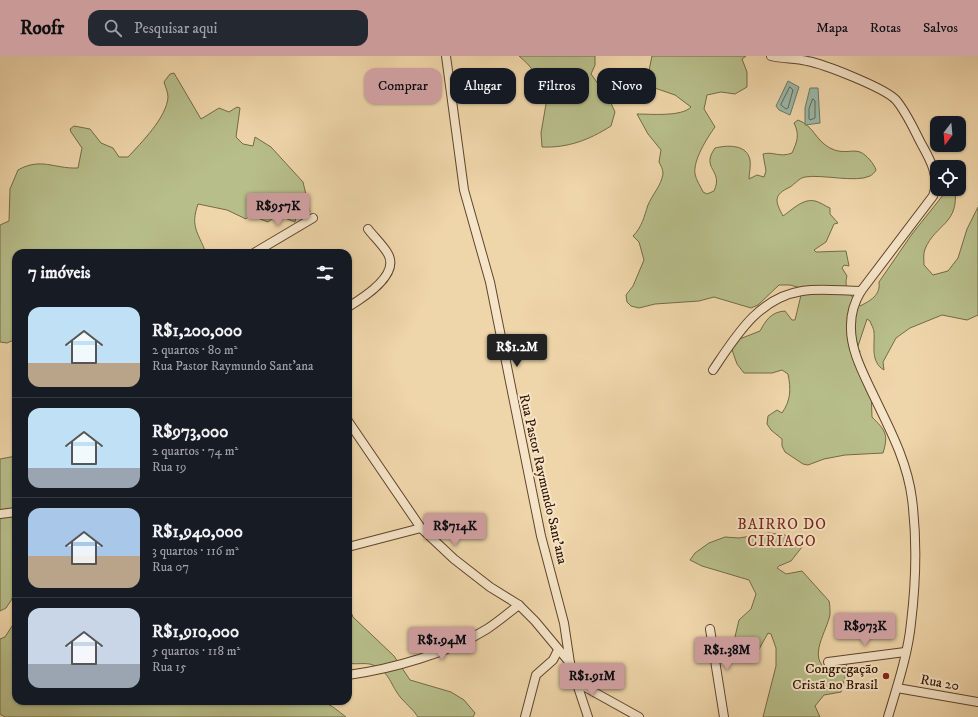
<!DOCTYPE html>
<html lang="pt">
<meta charset="utf-8">
<style>
:root{--surface:#171b24;--page:#242831;--text:#f1f3f6;--muted:#9ea1a6;--line:#363941;--accent:#c59692}
body{margin:0;font-family:"IM FELL DW Pica",serif;background:var(--page);color:var(--text);height:100vh;display:flex;flex-direction:column;font-size:15px;white-space:nowrap}
*{box-sizing:border-box;margin:0}
p{font-size:13px;color:var(--muted)}
.icon{flex:none;width:22px;height:22px;fill:none;stroke:currentColor;stroke-width:2;stroke-linecap:round;stroke-linejoin:round}
.map{position:relative;flex:1;overflow:hidden}
.details{position:absolute;left:12px;top:193px;width:340px;height:456px;display:flex;flex-direction:column;background:var(--surface);border-radius:12px;box-shadow:0 1px 3px #0004}
.details>*{flex:none}
.top-card{position:absolute;left:364px;top:12px;width:380px;height:36px;display:flex;gap:8px}
.needle{width:26px;rotate:196deg}
.tools{position:absolute;left:930px;top:60px;display:grid;gap:8px}
.tools a{display:grid;place-items:center;width:36px;height:36px;border-radius:8px;background:var(--surface);box-shadow:0 1px 3px #0004;font-size:20px}
.price{position:absolute;translate:-50% -34px;padding:0 9px;border-radius:4px;background:var(--accent);color:#111;font-size:13px;line-height:26px;filter:drop-shadow(0 1px 2px #0008)}
.price::after{content:'';position:absolute;left:50%;top:24px;width:12px;height:9px;margin-left:-6px;background:inherit;clip-path:polygon(0 0,100% 0,50% 100%)}
.price.on{background:#222;color:#fff}
ul{padding:0;list-style:none}
li{display:flex;align-items:center;gap:12px;height:100px;padding:0 16px}
li+li{border-top:1px solid var(--line)}
li span{display:grid;place-items:center;flex:none;width:112px;height:80px;border-radius:12px;color:#555}
li>.icon{margin-inline-start:auto}
span .icon{width:48px;height:48px;fill:#fffc;stroke-width:1}
li b{font-size:17px}
h2{display:flex;justify-content:space-between;align-items:center;height:48px;padding:0 16px;font-size:17px}
.pill{padding:0 14px;border-radius:12px;background:var(--surface);box-shadow:0 1px 3px #0004;font-size:14px;line-height:36px}
.pill.on{background:var(--accent);color:#111}
header{display:flex;align-items:center;gap:24px;box-sizing:border-box;height:56px;padding:0 20px;background:var(--accent);color:#111}
header strong{font-size:19px}
nav{display:flex;gap:22px;margin-inline-start:auto;font-size:14px}
.search{width:280px;height:36px;background:var(--page);display:flex;align-items:center;gap:10px;box-sizing:border-box;padding:0 14px;border-radius:12px;color:var(--muted);font-size:15px}
.map>svg:first-child{display:block}
.green{fill:#b7be8a;stroke:#746a45}
.water{fill:#9ab9a9;stroke:#707765}
.lines{fill:none;stroke-linecap:round;stroke-linejoin:round}
.shore{stroke:#666754;stroke-width:1}
.street-casing{stroke:#60452a;stroke-width:10}
.street{stroke:#f5e4c8;stroke-width:8}
.poi-dot{fill:#8f2418;stroke:#f5e4c8;stroke-width:1.5}
.labels{text-anchor:middle;stroke-width:4;stroke-linejoin:round;paint-order:stroke}
.street-label{font-size:14px;fill:#311500;stroke:#f5e4c8}
.poi-label{font-size:14px;fill:#311500;stroke:#f5e4c8;text-anchor:end}
.neighbourhood-label{font-size:15px;letter-spacing:1px;fill:#7a1f14;stroke:#f5e4c8}
</style>
<header>
<strong>Roofr</strong>
<div class="search"><svg class="icon" aria-label="search" viewBox="0 0 24 24"><circle cx="10" cy="10" r="6"/><path d="M15 15l6 6"/></svg>Pesquisar aqui</div>
<nav><a>Mapa</a><a>Rotas</a><a>Salvos</a></nav>
</header>
<div class="map">
<svg width="978" height="661" viewBox="0 0 978 661">
<rect width="100%" height="100%" fill="#efd6aa"/>
<filter id="stains"><feTurbulence type="fractalNoise" baseFrequency=".005" numOctaves="4"/><feColorMatrix values="0 0 0 0 .2 0 0 0 0 .09 0 0 0 0 .02 0 0 0 .5 -.17"/></filter>
<radialGradient id="worn" r=".72"><stop offset=".6" stop-color="#630" stop-opacity="0"/><stop offset="1" stop-color="#630" stop-opacity=".3"/></radialGradient>
<!-- green -->
<g class="green">
<path d="M519,0H595V9L591,18L609,43L615,56L611,70C589,84 568,92 542,91L541,77L546,48L542,33H540C537,18 531,10 519,0Z"/>
<path d="M652,0H746L742,3L747,16V31L735,38L721,36L707,39L704,53L715,71C707,82 693,104 695,118C696,124 701,131 703,136L707,138L714,135C724,114 700,113 715,92C727,89 747,88 750,104C751,110 749,118 749,123L757,119L764,121L766,115L763,98C773,95 780,102 792,97C797,86 800,79 794,67L798,64C814,70 815,84 830,92C843,99 852,93 860,96C867,99 874,108 876,114C875,116 872,119 870,120C856,127 822,118 805,121C799,122 795,128 790,131C773,139 775,145 783,160C792,154 803,142 815,145C820,146 825,150 830,152V158L838,167L834,168L826,186L814,194L816,196L846,195L849,210L844,209L842,212L847,220C843,232 852,241 860,250C870,245 881,239 879,226L912,178L948,133H955C959,169 936,167 925,193C923,198 924,204 924,209L933,219L948,215L958,202L967,173L978,151V259L967,264L942,259L910,272L896,282L883,306L884,314C870,306 875,289 874,276C874,273 871,268 870,265L867,263L857,293L860,295L856,309L871,332L872,361C885,374 889,378 883,397L845,399L824,403L808,409L803,408L785,396L782,390V383L771,374L767,368L768,360L777,354L782,357C791,344 791,333 788,318L782,314L772,317H744L737,308L731,291L737,284L760,275C766,264 771,256 785,255L792,264H795L802,235L801,232L790,229H779L758,249L751,252L714,241L699,245L655,248L639,252L631,250L627,246L626,239L633,230L644,204L639,186L633,180C642,171 644,161 648,149C652,139 661,130 663,118C663,113 661,110 659,106L661,94L648,78L637,58C650,58 682,61 691,51L675,39L646,29Z"/>
<path d="M174,17L201,63L219,52L229,56L237,51L240,52L236,81L243,88L253,90L255,81L271,91L303,126L310,156L291,138L290,141L296,161L295,166L277,159L268,166L250,159L246,163L227,154L198,148C190,171 198,176 206,197H16V283L7,287L0,286V169L9,165L10,133L18,114C41,101 54,113 78,112L82,92L71,76L70,73L74,70L90,73L101,87L113,92L119,101H128C141,87 167,61 168,41C168,36 165,30 164,26L170,18Z"/>
<path d="M16,400V520L12,543L6,552L0,555V403Z"/>
<path d="M769,477L785,479L802,491L791,505L779,510L777,512L786,518L802,515L829,545C830,549 830,554 830,558C828,574 806,602 828,614L839,604L847,605L845,622L841,636L824,639L815,650L820,661H763L776,610V592L771,578L768,577L758,595L753,597L733,589L739,564L751,553L756,538L749,524L702,510L690,504L695,497L709,487L725,481L739,482Z"/>
<path d="M348,549L353,561L394,600L410,624L451,636L464,644L475,657L473,661H418C413,653 407,649 401,642C390,629 391,617 373,609C366,606 356,609 348,607Z"/>
<path d="M16,564V645H280L287,648C293,645 298,645 306,645C328,645 329,648 346,661H5L0,658V583L5,581Z"/>
</g>
<!-- water -->
<g class="water">
<path d="M788,25L799,31L790,59L779,54L776,50Z"/>
<path d="M810,32H818L820,67L805,69V52Z"/>
</g>
<g class="lines">
<!-- shore -->
<g class="shore">
<path d="M790,31L793,34L788,52L786,53L781,49Z"/>
<path d="M813,43L815,45V62L810,64L809,63V53Z"/>
</g>
<!-- street casing -->
<g class="street-casing">
<g id="street">
<path d="M446,0L464,134L490,226L541,480L564,567L570,607L588,661"/>
<path d="M771,0C783,3 795,2 807,5C824,8 885,32 896,44C907,57 914,74 922,89C931,105 940,122 933,140L861,235C855,245 851,257 851,269C850,291 861,313 870,332C887,368 907,403 912,443C917,483 916,526 911,567C908,598 897,631 888,661"/>
<path d="M254,197L313,162"/>
<path d="M348,251C363,242 400,219 388,198C383,189 374,181 368,173"/>
<path d="M713,314C736,280 758,242 802,235C821,232 842,235 861,235"/>
<path d="M348,365L421,472L454,503L490,531L519,549L535,565L570,607"/>
<path d="M0,458L16,456"/>
<path d="M348,491L421,472"/>
<path d="M710,573L724,661"/>
<path d="M828,606L905,596"/>
<path d="M348,619C392,613 449,597 487,573C498,566 508,557 519,549"/>
<path d="M576,626L639,661"/>
<path d="M897,632L978,646"/>
<path d="M525,661L536,619L553,604L558,594"/>
</g>
</g>
<!-- street -->
<use href="#street" class="street"/>
</g>
<!-- markers -->
<circle class="poi-dot" cx="886" cy="620" r="4"/>
<g class="labels">
<!-- street labels -->
<g class="street-label">
<text transform="translate(544 423) rotate(77)" y="5">Rua Pastor Raymundo Sant’ana</text>
<text transform="translate(940 626) rotate(10)" y="5">Rua 20</text>
</g>
<!-- poi labels -->
<g class="poi-label">
<text x="878" y="617">Congregação<tspan x="878" dy="16">Cristã no Brasil</tspan></text>
</g>
<!-- neighbourhood labels -->
<g class="neighbourhood-label">
<text x="782" y="473">BAIRRO DO<tspan x="782" dy="17">CIRIACO</tspan></text>
</g>
</g>
<rect width="100%" height="100%" filter="url(#stains)"/>
<rect width="100%" height="100%" fill="url(#worn)"/>
</svg>
<div class="tools">
<a><svg class="needle" viewBox="-14 -14 28 28"><path d="M0-13l5 13h-10z" fill="#e53935"/><path d="M0 13l5-13h-10z" fill="#9ea1a6"/></svg></a>
<a><svg class="icon" aria-label="locate" viewBox="0 0 24 24"><circle cx="12" cy="12" r="6"/><path d="M12 2v4M12 18v4M2 12h4M18 12h4"/></svg></a>
</div>
<b class="price" style="left:278px;top:171px">R$957K</b>
<b class="price on" style="left:517px;top:312px">R$1.2M</b>
<b class="price" style="left:455px;top:491px">R$714K</b>
<b class="price" style="left:865px;top:591px">R$973K</b>
<b class="price" style="left:442px;top:605px">R$1.94M</b>
<b class="price" style="left:727px;top:615px">R$1.38M</b>
<b class="price" style="left:592px;top:641px">R$1.91M</b>
<div class="top-card">
<a class="pill on">Comprar</a>
<a class="pill">Alugar</a>
<a class="pill">Filtros</a>
<a class="pill">Novo</a>
</div>
<section class="details">
<h2>7 imóveis<svg class="icon" aria-label="filters" viewBox="0 0 24 24"><path d="M4 7h16M4 17h16"/><circle cx="9" cy="7" r="2"/><circle cx="15" cy="17" r="2"/></svg></h2>
<ul>
<li><span style="background:linear-gradient(#bfe0f5 70%,#b9a48a 0)"><svg class="icon" aria-label="home" viewBox="0 0 24 24"><path d="M3 11l9-7 9 7M6 9v11h12V9"/></svg></span><div><b>R$1,200,000</b><p>2 quartos · 80 m²</p><p>Rua Pastor Raymundo Sant’ana</p></div></li>
<li><span style="background:linear-gradient(#bfe0f5 75%,#9aa5b1 0)"><svg class="icon" aria-label="home" viewBox="0 0 24 24"><path d="M3 11l9-7 9 7M6 9v11h12V9"/></svg></span><div><b>R$973,000</b><p>2 quartos · 74 m²</p><p>Rua 19</p></div></li>
<li><span style="background:linear-gradient(#a9c7e8 60%,#b9a48a 0)"><svg class="icon" aria-label="home" viewBox="0 0 24 24"><path d="M3 11l9-7 9 7M6 9v11h12V9"/></svg></span><div><b>R$1,940,000</b><p>3 quartos · 116 m²</p><p>Rua 07</p></div></li>
<li><span style="background:linear-gradient(#c9d6e8 70%,#9aa5b1 0)"><svg class="icon" aria-label="home" viewBox="0 0 24 24"><path d="M3 11l9-7 9 7M6 9v11h12V9"/></svg></span><div><b>R$1,910,000</b><p>5 quartos · 118 m²</p><p>Rua 15</p></div></li>
</ul>
</section>
</div>
